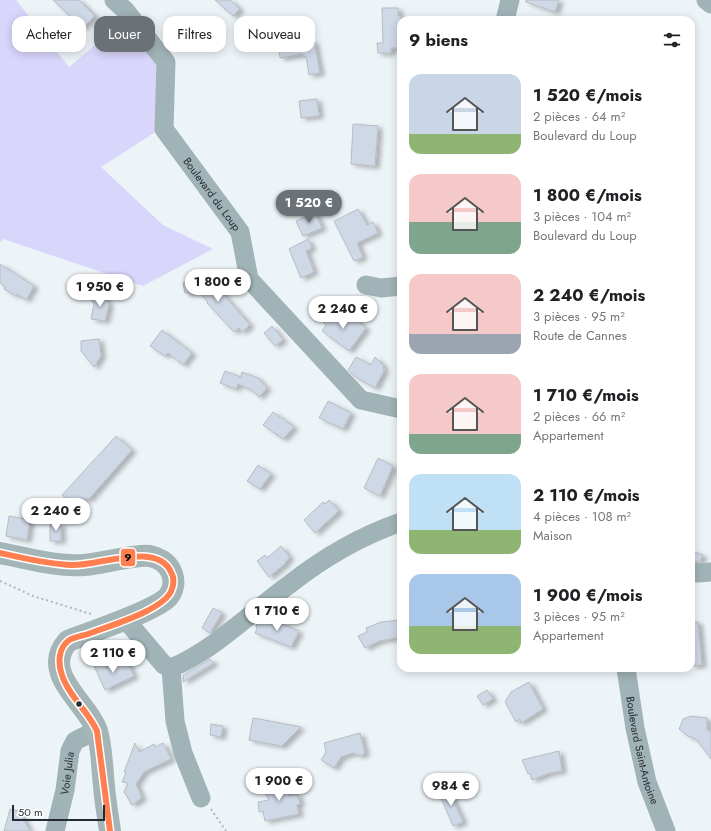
<!DOCTYPE html>
<html lang="fr">
<meta charset="utf-8">
<style>
:root{--surface:#fff;--page:#f6f6f6;--text:#202124;--muted:#757577;--accent:#6b7277}
body{margin:0;font-family:Jost,sans-serif;background:var(--page);color:var(--text);height:100vh;display:flex;flex-direction:column;font-size:15px;white-space:nowrap}
*{box-sizing:border-box;margin:0}
p{font-size:13px;color:var(--muted)}
.icon{flex:none;width:22px;height:22px;fill:none;stroke:currentColor;stroke-width:2;stroke-linecap:round;stroke-linejoin:round}
.map{position:relative;flex:1;overflow:hidden}
.drawer{position:absolute;left:397px;top:16px;width:298px;height:656px;display:flex;flex-direction:column;background:var(--surface);border-radius:12px;box-shadow:0 2px 10px #0003}
.drawer>*{flex:none}
.banner{position:absolute;left:12px;top:16px;width:325px;height:36px;display:flex;gap:8px}
.scale{position:absolute;left:12px;bottom:10px;width:93px;box-sizing:border-box;padding-left:4px;border:2px solid #252c31;border-top:0;font-size:11px;line-height:14px;white-space:nowrap;color:#252c31;-webkit-text-stroke:3px #fff;paint-order:stroke}
.price{position:absolute;translate:-50% -34px;padding:0 9px;border-radius:14px;background:#fff;color:#222;font-size:13px;line-height:26px;filter:drop-shadow(0 1px 2px #0008)}
.price::after{content:'';position:absolute;left:50%;top:24px;width:12px;height:9px;margin-left:-6px;background:inherit;clip-path:polygon(0 0,100% 0,50% 100%)}
.price.active{background:var(--accent);color:#fff}
ul{padding:0;list-style:none}
li{display:flex;align-items:center;gap:12px;height:100px;padding:0 12px}
li span{display:grid;place-items:center;flex:none;width:112px;height:80px;border-radius:12px;color:#555}
li>.icon{margin-inline-start:auto}
span .icon{width:48px;height:48px;fill:#fffc;stroke-width:1}
li b{font-size:17px}
h2{display:flex;justify-content:space-between;align-items:center;height:48px;padding:0 12px;font-size:17px}
.chip{padding:0 14px;border-radius:12px;background:var(--surface);box-shadow:0 2px 10px #0003;font-size:14px;line-height:36px}
.chip.active{background:var(--accent);color:#fff}
.map>svg:first-child{display:block}
.green{fill:#d9d6fc}
.building{fill:#cfd8e6;stroke:#b8bcc2;filter:url(#shadow)}
.lines{fill:none;stroke-linecap:round;stroke-linejoin:round}
.path{stroke:#acb9bc;stroke-width:2;stroke-dasharray:2 3;stroke-linecap:butt}
.minor{stroke:#a0b3b7;stroke-width:19}
.major{stroke:#a4b5b8;stroke-width:22}
.bus-1-casing{stroke:#fff;stroke-width:9}
.bus-1{stroke:#ff7f50;stroke-width:6}
.bus-dot{fill:#252c31;stroke:#fff;stroke-width:1.5}
.labels{text-anchor:middle;stroke-width:3.5;stroke-linejoin:round;paint-order:stroke}
.street-label{font-size:11px;fill:#252c31;stroke:#fff}
.line-badge{stroke:#fff;stroke-width:1.5}
.pale-badge-label{font-size:11px;text-anchor:middle;font-weight:bold;fill:#111}
</style>
<div class="map">
<svg width="711" height="831" viewBox="0 0 711 831">
<defs>
<filter id="shadow"><feDropShadow dx="4.5" dy="2.5" stdDeviation="2" flood-color="#0004"/></filter>
</defs>
<rect width="100%" height="100%" fill="#edf4f8"/>
<!-- green -->
<path class="green" d="M0,0H16L69,67L124,21L161,70L157,131L101,167L163,225L213,249L143,286L3,239L0,243Z"/>
<!-- building -->
<g class="building">
<path d="M53,0H79L95,16L82,28Z"/>
<path d="M215,0H230L240,9L233,16Z"/>
<path d="M526,0H559L555,12L526,2Z"/>
<path d="M382,8H398V16H401V48H391V53H378L377,43H383Z"/>
<path d="M300,35L301,43L314,41L320,73L309,75L306,56L303,57V54L280,58L278,43L290,41L289,36Z"/>
<path d="M317,99L319,116L301,118L299,101Z"/>
<path d="M353,124L378,126L375,166L351,164Z"/>
<path d="M358,209L367,225L373,222L378,233L357,243L363,257L354,261L334,221Z"/>
<path d="M315,212L322,228L303,236L296,221Z"/>
<path d="M308,239L312,248L306,251L314,272L301,278L289,249Z"/>
<path d="M0,264L34,286L26,300L17,294L16,296L4,289L5,287L0,283Z"/>
<path d="M204,278L211,280L250,325L242,332L239,328L234,332L207,303L208,302L198,291L185,293L183,283Z"/>
<path d="M102,293L109,304L105,321L91,319L94,304L91,300Z"/>
<path d="M333,312L342,318L344,316L350,320L351,319L355,322L356,320L366,328L349,351L322,331L326,325L324,323Z"/>
<path d="M272,326L283,340L275,346L264,333Z"/>
<path d="M162,330L192,353L183,365L168,353L165,356L150,346Z"/>
<path d="M99,339L101,356L94,367L81,351V341Z"/>
<path d="M356,357L371,365L375,357L383,365L384,371L375,388L354,376L348,370Z"/>
<path d="M225,371L241,377L242,372L258,378L267,388L259,397L252,390L238,384L236,389L220,383Z"/>
<path d="M328,401L351,413L343,429L319,418Z"/>
<path d="M273,412L294,427L283,439L263,425Z"/>
<path d="M116,436L132,450L89,499H78L72,504L62,495Z"/>
<path d="M378,458L393,466L380,496L364,488Z"/>
<path d="M258,465L271,474L260,489L247,481Z"/>
<path d="M329,500L339,511L315,533L304,520L323,502L325,504Z"/>
<path d="M9,516L30,520L27,540L6,536Z"/>
<rect x="50" y="524" width="11" height="17"/>
<path d="M281,546L290,558L285,562L286,563L269,577L257,561L265,555L267,558Z"/>
<path d="M691,551L703,555L700,562L691,560Z"/>
<path d="M213,608L222,613L210,633L202,628Z"/>
<path d="M265,617L299,631L291,647L255,633L257,629L256,625Z"/>
<path d="M401,620V637L379,641L365,648L358,636L367,632L366,628L381,622Z"/>
<path d="M691,622H698L702,665L692,666Z"/>
<path d="M210,659L214,663L183,682V675Z"/>
<path d="M103,661L106,668L118,662L120,665L127,662L134,676L105,690L94,666Z"/>
<path d="M529,682L543,709L521,723L520,719L516,722L505,702L511,692Z"/>
<path d="M487,690L493,699L483,705L477,696Z"/>
<path d="M691,716L707,718V730L711,731V759L696,739L688,736L679,729L683,719Z"/>
<path d="M253,718L275,722L301,727L282,746L249,740Z"/>
<path d="M211,724L223,726L221,737L210,735Z"/>
<path d="M360,733L365,753L361,756L353,753L341,757L334,768L321,760L326,752L324,743Z"/>
<path d="M135,743L139,752L154,744L155,747L163,743L171,759L144,772L136,784L142,798L132,805L124,792L128,783L122,782L126,773L124,772Z"/>
<path d="M559,751L562,771L550,773L532,780L530,773L528,774L522,760Z"/>
<path d="M286,779L290,785L289,796L298,794L300,804L297,805L299,814L265,821L263,811L259,812L258,802L269,800L263,789Z"/>
<path d="M448,788L463,822L453,826L438,791Z"/>
<path d="M10,809L19,811L30,831H4Z"/>
</g>
<g class="lines">
<!-- path -->
<g class="path">
<path d="M0,581L33,596L91,614"/>
<path d="M211,809L226,831"/>
</g>
<!-- minor -->
<g class="minor">
<path id="s1" d="M114,0L126,11L166,62L164,129L240,232L249,279L361,400L401,409"/>
<path d="M706,0L711,4"/>
<path d="M505,20L510,0"/>
<path d="M366,285L381,288L401,286"/>
<path d="M691,571L698,573L711,572"/>
<path d="M125,619L164,665L171,668C216,649 251,612 290,584C323,558 361,536 401,522"/>
<path d="M171,668L175,721L183,753L201,798"/>
<path id="s2" d="M626,668L635,728L647,782L666,831"/>
<path id="s3" d="M55,831L65,790L70,751L75,741L97,730"/>
</g>
<!-- major -->
<path class="major" d="M0,553C27,558 56,567 84,565C100,564 136,554 150,556C161,559 168,563 172,574C175,582 173,591 168,597C155,611 88,633 68,641C39,673 88,703 97,731C102,748 102,768 104,786C105,801 108,816 110,831"/>
<!-- bus-1 casing -->
<g class="bus-1-casing">
<path id="bus-1" d="M0,553C24,558 47,564 72,565C98,566 157,541 171,572C174,577 174,583 172,589C166,610 108,626 88,634C82,636 73,637 68,641C58,649 58,664 62,675C68,695 88,711 97,731L110,831"/>
</g>
<!-- bus-1 -->
<use href="#bus-1" class="bus-1"/>
</g>
<!-- markers -->
<circle class="bus-dot" cx="79" cy="704" r="3.5"/>
<g class="labels">
<!-- street labels -->
<g class="street-label">
<text dy="4" stroke="none"><textPath href="#s1" startOffset="229">Boulevard du Loup</textPath></text>
<text dy="4" stroke="none"><textPath href="#s2" startOffset="84">Boulevard Saint-Antoine</textPath></text>
<text dy="4" stroke="none"><textPath href="#s3" startOffset="59">Voie Julia</textPath></text>
</g>
</g>
<rect class="line-badge" x="120" y="548" width="16" height="19" rx="4" fill="#ff7f50"/>
<g class="pale-badge-label">
<text x="128" y="561">9</text>
</g>
</svg>
<div class="scale">50 m</div>
<b class="price active" style="left:309px;top:224px">1 520 €</b>
<b class="price" style="left:218px;top:303px">1 800 €</b>
<b class="price" style="left:100px;top:308px">1 950 €</b>
<b class="price" style="left:343px;top:330px">2 240 €</b>
<b class="price" style="left:56px;top:532px">2 240 €</b>
<b class="price" style="left:277px;top:632px">1 710 €</b>
<b class="price" style="left:113px;top:674px">2 110 €</b>
<b class="price" style="left:279px;top:802px">1 900 €</b>
<b class="price" style="left:451px;top:807px">984 €</b>
<div class="banner">
<a class="chip">Acheter</a>
<a class="chip active">Louer</a>
<a class="chip">Filtres</a>
<a class="chip">Nouveau</a>
</div>
<section class="drawer">
<h2>9 biens<svg class="icon" aria-label="filters" viewBox="0 0 24 24"><path d="M4 7h16M4 17h16"/><circle cx="9" cy="7" r="2"/><circle cx="15" cy="17" r="2"/></svg></h2>
<ul>
<li><span style="background:linear-gradient(#c9d6e8 75%,#8fb573 0)"><svg class="icon" aria-label="home" viewBox="0 0 24 24"><path d="M3 11l9-7 9 7M6 9v11h12V9"/></svg></span><div><b>1 520 €/mois</b><p>2 pièces · 64 m²</p><p>Boulevard du Loup</p></div></li>
<li><span style="background:linear-gradient(#f6c9c9 60%,#7fa58c 0)"><svg class="icon" aria-label="home" viewBox="0 0 24 24"><path d="M3 11l9-7 9 7M6 9v11h12V9"/></svg></span><div><b>1 800 €/mois</b><p>3 pièces · 104 m²</p><p>Boulevard du Loup</p></div></li>
<li><span style="background:linear-gradient(#f6c9c9 75%,#9aa5b1 0)"><svg class="icon" aria-label="home" viewBox="0 0 24 24"><path d="M3 11l9-7 9 7M6 9v11h12V9"/></svg></span><div><b>2 240 €/mois</b><p>3 pièces · 95 m²</p><p>Route de Cannes</p></div></li>
<li><span style="background:linear-gradient(#f6c9c9 75%,#7fa58c 0)"><svg class="icon" aria-label="home" viewBox="0 0 24 24"><path d="M3 11l9-7 9 7M6 9v11h12V9"/></svg></span><div><b>1 710 €/mois</b><p>2 pièces · 66 m²</p><p>Appartement</p></div></li>
<li><span style="background:linear-gradient(#bfe0f5 70%,#8fb573 0)"><svg class="icon" aria-label="home" viewBox="0 0 24 24"><path d="M3 11l9-7 9 7M6 9v11h12V9"/></svg></span><div><b>2 110 €/mois</b><p>4 pièces · 108 m²</p><p>Maison</p></div></li>
<li><span style="background:linear-gradient(#a9c7e8 65%,#8fb573 0)"><svg class="icon" aria-label="home" viewBox="0 0 24 24"><path d="M3 11l9-7 9 7M6 9v11h12V9"/></svg></span><div><b>1 900 €/mois</b><p>3 pièces · 95 m²</p><p>Appartement</p></div></li>
</ul>
</section>
</div>
